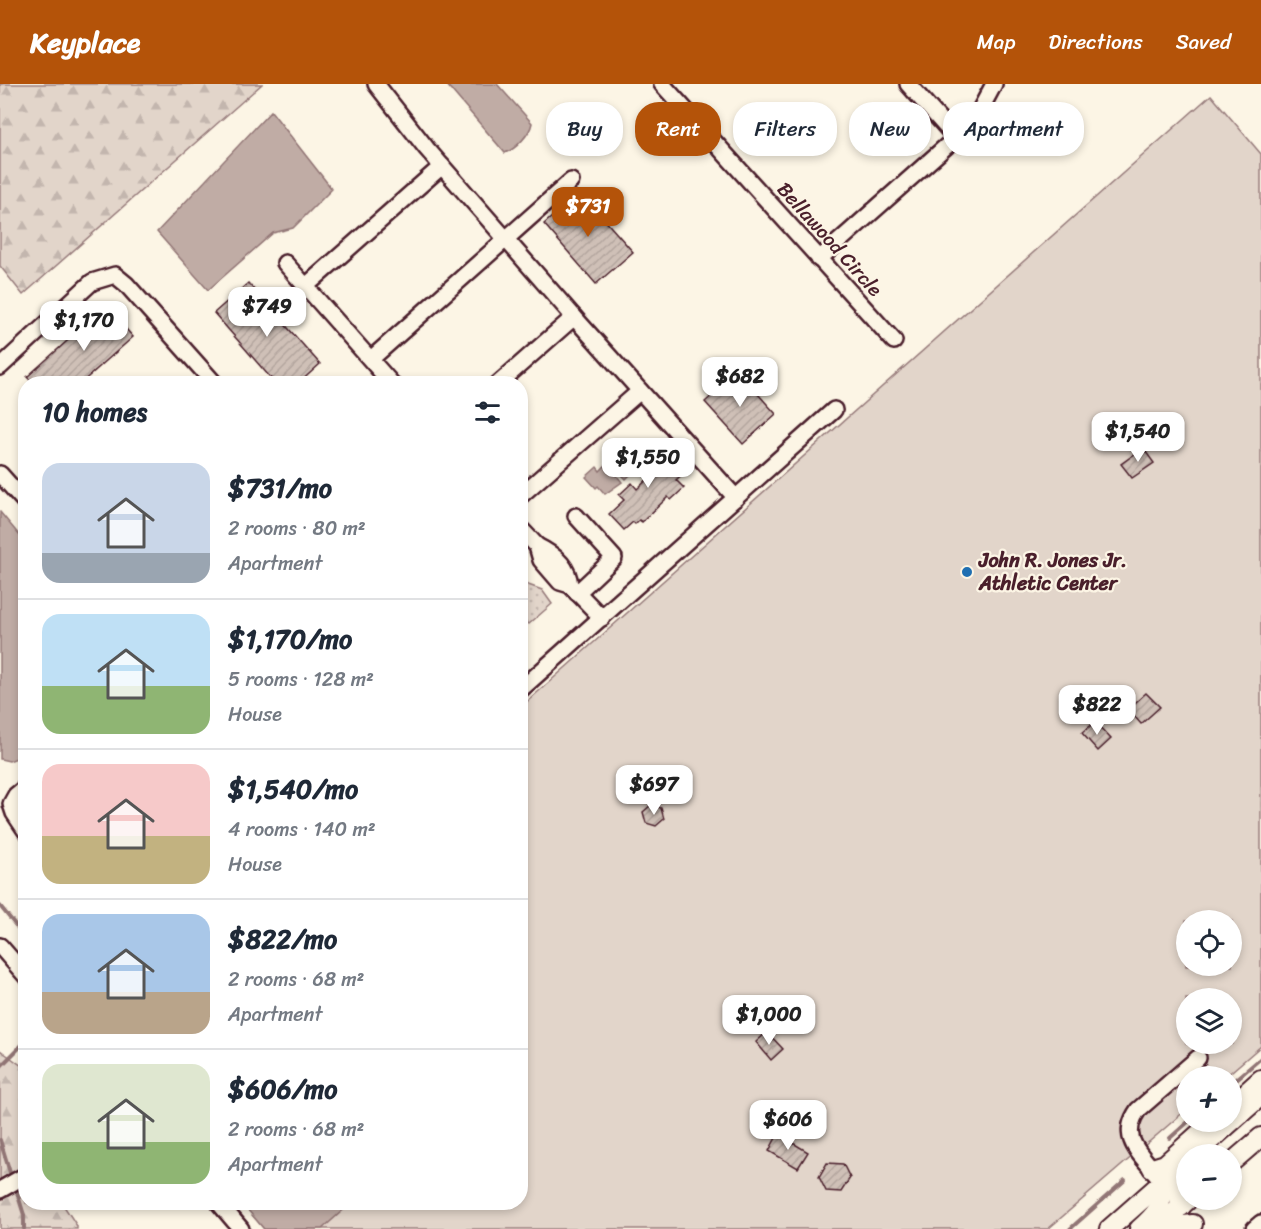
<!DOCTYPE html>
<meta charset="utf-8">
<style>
:root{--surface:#fff;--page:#f2f2f3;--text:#1f2937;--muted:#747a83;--line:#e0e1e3;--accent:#b45309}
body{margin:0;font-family:Sriracha,sans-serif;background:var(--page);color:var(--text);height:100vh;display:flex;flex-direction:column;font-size:22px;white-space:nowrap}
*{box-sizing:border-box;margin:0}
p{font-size:20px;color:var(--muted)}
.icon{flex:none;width:33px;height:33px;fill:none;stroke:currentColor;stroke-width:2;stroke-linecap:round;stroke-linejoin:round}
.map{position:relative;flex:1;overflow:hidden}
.side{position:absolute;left:18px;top:292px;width:510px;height:834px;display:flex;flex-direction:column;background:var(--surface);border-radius:24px;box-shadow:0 3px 9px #0003}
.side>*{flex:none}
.hud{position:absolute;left:546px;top:18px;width:570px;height:54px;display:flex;gap:12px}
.buttons{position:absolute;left:1176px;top:826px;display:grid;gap:12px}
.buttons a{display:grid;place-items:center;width:66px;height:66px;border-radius:50%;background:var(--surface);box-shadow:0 3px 9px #0003;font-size:30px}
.price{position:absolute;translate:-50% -51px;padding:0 14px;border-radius:12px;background:#fff;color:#222;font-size:20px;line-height:39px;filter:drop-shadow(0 2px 3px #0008)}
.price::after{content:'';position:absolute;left:50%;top:36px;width:18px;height:14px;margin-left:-9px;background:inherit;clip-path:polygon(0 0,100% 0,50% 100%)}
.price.current{background:var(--accent);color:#fff}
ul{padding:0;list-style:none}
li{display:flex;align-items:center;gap:18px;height:150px;padding:0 24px}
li+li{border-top:2px solid var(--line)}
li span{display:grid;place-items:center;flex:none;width:168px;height:120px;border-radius:18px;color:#555}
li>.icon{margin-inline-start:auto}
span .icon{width:72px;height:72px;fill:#fffc;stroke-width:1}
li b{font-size:26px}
h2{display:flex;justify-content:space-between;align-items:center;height:72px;padding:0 24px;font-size:26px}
.tag{padding:0 21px;border-radius:24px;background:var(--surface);box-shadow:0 3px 9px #0003;font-size:21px;line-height:54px}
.tag.current{background:var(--accent);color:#fff}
header{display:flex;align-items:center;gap:36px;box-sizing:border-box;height:84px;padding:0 30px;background:var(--accent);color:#fff}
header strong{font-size:28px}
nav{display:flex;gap:33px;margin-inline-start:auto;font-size:21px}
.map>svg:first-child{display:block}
.forest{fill:url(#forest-firs);stroke:#967a7a;stroke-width:1.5}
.park{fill:url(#park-dots);stroke:#967a7a;stroke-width:1.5}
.pitch{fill:#e2d5ca;stroke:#967a7a;stroke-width:1.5;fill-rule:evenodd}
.water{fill:#c0aca5;stroke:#917474;stroke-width:1.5}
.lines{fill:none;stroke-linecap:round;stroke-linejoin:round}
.stream{stroke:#917474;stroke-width:4}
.building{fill:url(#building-hatch);stroke:#4a1f2b;stroke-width:1.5}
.minor-casing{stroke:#4a1f2b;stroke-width:20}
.major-casing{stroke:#4a1f2b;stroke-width:22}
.minor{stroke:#fcf5e5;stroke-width:15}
.major{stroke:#fcf5e5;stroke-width:18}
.poi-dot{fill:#1f6fb2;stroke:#fcf5e5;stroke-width:2}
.labels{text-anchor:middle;stroke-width:4.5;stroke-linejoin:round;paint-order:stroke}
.street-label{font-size:20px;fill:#4a1f2b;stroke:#fcf5e5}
.poi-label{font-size:20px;font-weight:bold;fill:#4a1f2b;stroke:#fcf5e5;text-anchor:start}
</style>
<header>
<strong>Keyplace</strong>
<nav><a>Map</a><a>Directions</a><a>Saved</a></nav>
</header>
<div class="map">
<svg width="1261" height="1145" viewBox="0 0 1261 1145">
<defs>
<pattern id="forest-firs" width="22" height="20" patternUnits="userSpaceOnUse" patternTransform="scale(1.5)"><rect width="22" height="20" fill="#e2d5ca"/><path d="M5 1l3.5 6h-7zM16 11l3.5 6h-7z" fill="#c3b6ae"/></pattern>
<pattern id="park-dots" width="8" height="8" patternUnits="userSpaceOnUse" patternTransform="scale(1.5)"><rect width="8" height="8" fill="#e2d5ca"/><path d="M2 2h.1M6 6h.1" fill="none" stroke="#c3b6ae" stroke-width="1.8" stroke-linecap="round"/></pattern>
<pattern id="building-hatch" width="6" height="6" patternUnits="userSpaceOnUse" patternTransform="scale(1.5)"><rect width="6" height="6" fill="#cfc0b7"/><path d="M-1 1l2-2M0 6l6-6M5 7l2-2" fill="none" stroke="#b3a59e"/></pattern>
</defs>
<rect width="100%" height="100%" fill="#fcf5e5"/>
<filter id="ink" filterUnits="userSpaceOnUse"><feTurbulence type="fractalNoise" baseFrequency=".0167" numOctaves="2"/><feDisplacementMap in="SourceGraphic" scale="12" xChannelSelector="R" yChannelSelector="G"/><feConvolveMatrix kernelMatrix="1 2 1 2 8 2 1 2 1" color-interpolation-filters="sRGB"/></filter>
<g filter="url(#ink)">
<!-- forest -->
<g class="forest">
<path d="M0,0H262L23,211L0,182Z"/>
<path d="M0,966L26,985L25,1083L0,1097Z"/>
<path d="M25,1099L26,1119H62L77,1142V1145H0V1114Z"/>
</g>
<!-- park -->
<path class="park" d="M520,498L542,506L552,520L529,540L521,533Z"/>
<!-- pitch -->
<path class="pitch" d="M1211,11L1261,70V962L1225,993H1186V1026L1048,1145H264L242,1119H520L521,623ZM1186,837H1232V882H1186ZM1186,915H1232V960H1186Z"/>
<!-- water -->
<g class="water">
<path d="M446,0H497L532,39C530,50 516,65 505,69Z"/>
<path d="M271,27L332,105L293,144L273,149L208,206L157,148Z"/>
<path d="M619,367L625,373L623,376L634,387L626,395L620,389L617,392L622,398L605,410L598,402L596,404L586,393L597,383L600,387Z"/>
<path d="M0,428L25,458V676L19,673L9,677L0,675Z"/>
<path d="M242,1119H351L322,1145H264Z"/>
</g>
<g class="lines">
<!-- stream -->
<g class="stream">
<path d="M0,822L26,854"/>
<path d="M0,983L26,957"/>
<path d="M1232,999L1261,974"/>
<path d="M1170,1054L1188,1038"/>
<path d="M0,1056L12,1095"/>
<path d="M15,1102L24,1131V1145"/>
<path d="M1070,1145L1125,1096"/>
</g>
</g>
<!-- building -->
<g class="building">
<path d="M580,108L633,168L596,200L544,140Z"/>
<path d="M248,199L320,280L298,300H276L214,229Z"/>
<path d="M106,222L133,253L80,300H34L27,293Z"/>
<path d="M738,288L776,330L743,360L705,318Z"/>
<path d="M639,357L664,384L673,375L685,388L676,396L684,404L671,416L668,413L642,438L639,436L635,440L633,438L624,446L609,430L624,416L619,411L632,399L637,405L651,392L628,368Z"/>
<path d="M1143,364L1154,379L1132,394L1121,380Z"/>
<path d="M1146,609L1160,623L1141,640L1128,625Z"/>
<path d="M1095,638L1111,655L1098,667L1082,649Z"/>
<path d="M651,721L661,724L664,735L656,742L646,739L643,728Z"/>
<path d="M767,948L783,965L771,976L756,958Z"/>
<path d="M778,1050L808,1068L798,1084L769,1067Z"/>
<path d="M827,1079L843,1080L850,1094L841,1108L826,1107L819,1093Z"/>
</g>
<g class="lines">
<!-- minor casing -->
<g class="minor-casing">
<g id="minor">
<path d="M376,0L427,65L574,233L498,300"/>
<path d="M662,0L894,257"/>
<path d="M908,0L956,54"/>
<path d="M819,175L959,51L978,30L994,0"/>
<path d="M285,179L392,300"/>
<path d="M306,202L442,82"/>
<path d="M574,233L736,414"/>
<path d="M371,275L571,97"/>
<path d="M0,283L92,198L115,191L126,200L215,300"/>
<path d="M0,390L26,419"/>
<path d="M520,412L640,307"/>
<path d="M576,432L614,474L577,509"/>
<path d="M520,444L537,462"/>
<path d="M570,501C568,481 554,470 537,462L541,476L560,498L570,501L602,534"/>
<path d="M520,606L834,326"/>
<path d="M26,703L16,711L11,720L14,729L26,747"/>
<path d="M0,862L26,892"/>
<path d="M1158,1092C1141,1070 1118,1054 1138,1026L1198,974"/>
<path d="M0,1106L26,1091"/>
<path d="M219,1119L241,1145"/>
<path d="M1254,1145L1261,1139"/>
</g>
</g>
<!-- major casing -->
<g class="major-casing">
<g id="major">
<path d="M1232,1021L1261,995"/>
<path d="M1194,1071L1261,1012"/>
<path d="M1232,1078L1261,1053"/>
<path d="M1152,1084L1165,1080L1212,1038"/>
<path d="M1181,1123C1177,1110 1177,1101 1186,1091"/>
<path d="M1109,1145L1186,1077"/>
<path d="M1139,1145C1155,1131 1165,1120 1163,1098"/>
<path d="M1155,1145L1188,1116"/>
<path d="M1172,1145L1176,1142L1193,1140"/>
</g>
</g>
<!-- minor -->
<use href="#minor" class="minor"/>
<!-- major -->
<use href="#major" class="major"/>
</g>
</g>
<!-- markers -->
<circle class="poi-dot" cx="967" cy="488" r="6"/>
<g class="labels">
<!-- street labels -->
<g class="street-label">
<text transform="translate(830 155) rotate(48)" y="7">Bellawood Circle</text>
</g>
<!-- poi labels -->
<g class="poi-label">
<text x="979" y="483">John R. Jones Jr.<tspan x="979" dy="23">Athletic Center</tspan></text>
</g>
</g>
</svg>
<div class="buttons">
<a><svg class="icon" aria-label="locate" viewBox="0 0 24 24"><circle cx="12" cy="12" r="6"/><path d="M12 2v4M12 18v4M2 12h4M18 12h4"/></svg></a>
<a><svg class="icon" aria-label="layers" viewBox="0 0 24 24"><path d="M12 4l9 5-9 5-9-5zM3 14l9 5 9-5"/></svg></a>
<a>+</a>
<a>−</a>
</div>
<b class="price current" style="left:588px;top:154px">$731</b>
<b class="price" style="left:267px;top:254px">$749</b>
<b class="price" style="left:84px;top:268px">$1,170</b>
<b class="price" style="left:740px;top:324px">$682</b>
<b class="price" style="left:1138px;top:379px">$1,540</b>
<b class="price" style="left:648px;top:405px">$1,550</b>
<b class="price" style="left:1097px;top:652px">$822</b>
<b class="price" style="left:654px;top:732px">$697</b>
<b class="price" style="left:769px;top:962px">$1,000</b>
<b class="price" style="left:788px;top:1067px">$606</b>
<div class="hud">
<a class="tag">Buy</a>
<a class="tag current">Rent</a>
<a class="tag">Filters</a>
<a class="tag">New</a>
<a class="tag">Apartment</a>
</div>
<section class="side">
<h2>10 homes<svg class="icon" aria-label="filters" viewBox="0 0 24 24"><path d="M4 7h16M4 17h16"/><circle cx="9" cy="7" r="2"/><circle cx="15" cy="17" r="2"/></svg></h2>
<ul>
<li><span style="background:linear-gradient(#c9d6e8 75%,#9aa5b1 0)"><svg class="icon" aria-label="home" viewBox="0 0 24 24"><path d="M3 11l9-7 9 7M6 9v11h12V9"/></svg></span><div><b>$731/mo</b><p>2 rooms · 80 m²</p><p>Apartment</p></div></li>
<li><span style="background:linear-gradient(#bfe0f5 60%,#8fb573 0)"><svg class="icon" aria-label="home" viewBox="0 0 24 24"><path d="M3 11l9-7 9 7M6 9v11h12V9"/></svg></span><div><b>$1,170/mo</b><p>5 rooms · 128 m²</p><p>House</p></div></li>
<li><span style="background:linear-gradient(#f6c9c9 60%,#c2b280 0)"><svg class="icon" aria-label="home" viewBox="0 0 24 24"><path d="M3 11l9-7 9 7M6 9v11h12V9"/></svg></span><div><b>$1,540/mo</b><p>4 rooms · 140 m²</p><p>House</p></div></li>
<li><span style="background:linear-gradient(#a9c7e8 65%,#b9a48a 0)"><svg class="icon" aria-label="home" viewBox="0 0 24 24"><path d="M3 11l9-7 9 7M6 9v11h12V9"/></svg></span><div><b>$822/mo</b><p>2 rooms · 68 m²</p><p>Apartment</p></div></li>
<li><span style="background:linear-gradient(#dfe7d0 65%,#8fb573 0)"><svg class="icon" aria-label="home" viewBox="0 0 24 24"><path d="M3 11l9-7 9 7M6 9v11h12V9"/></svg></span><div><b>$606/mo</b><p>2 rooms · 68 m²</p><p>Apartment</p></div></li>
</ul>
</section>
</div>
